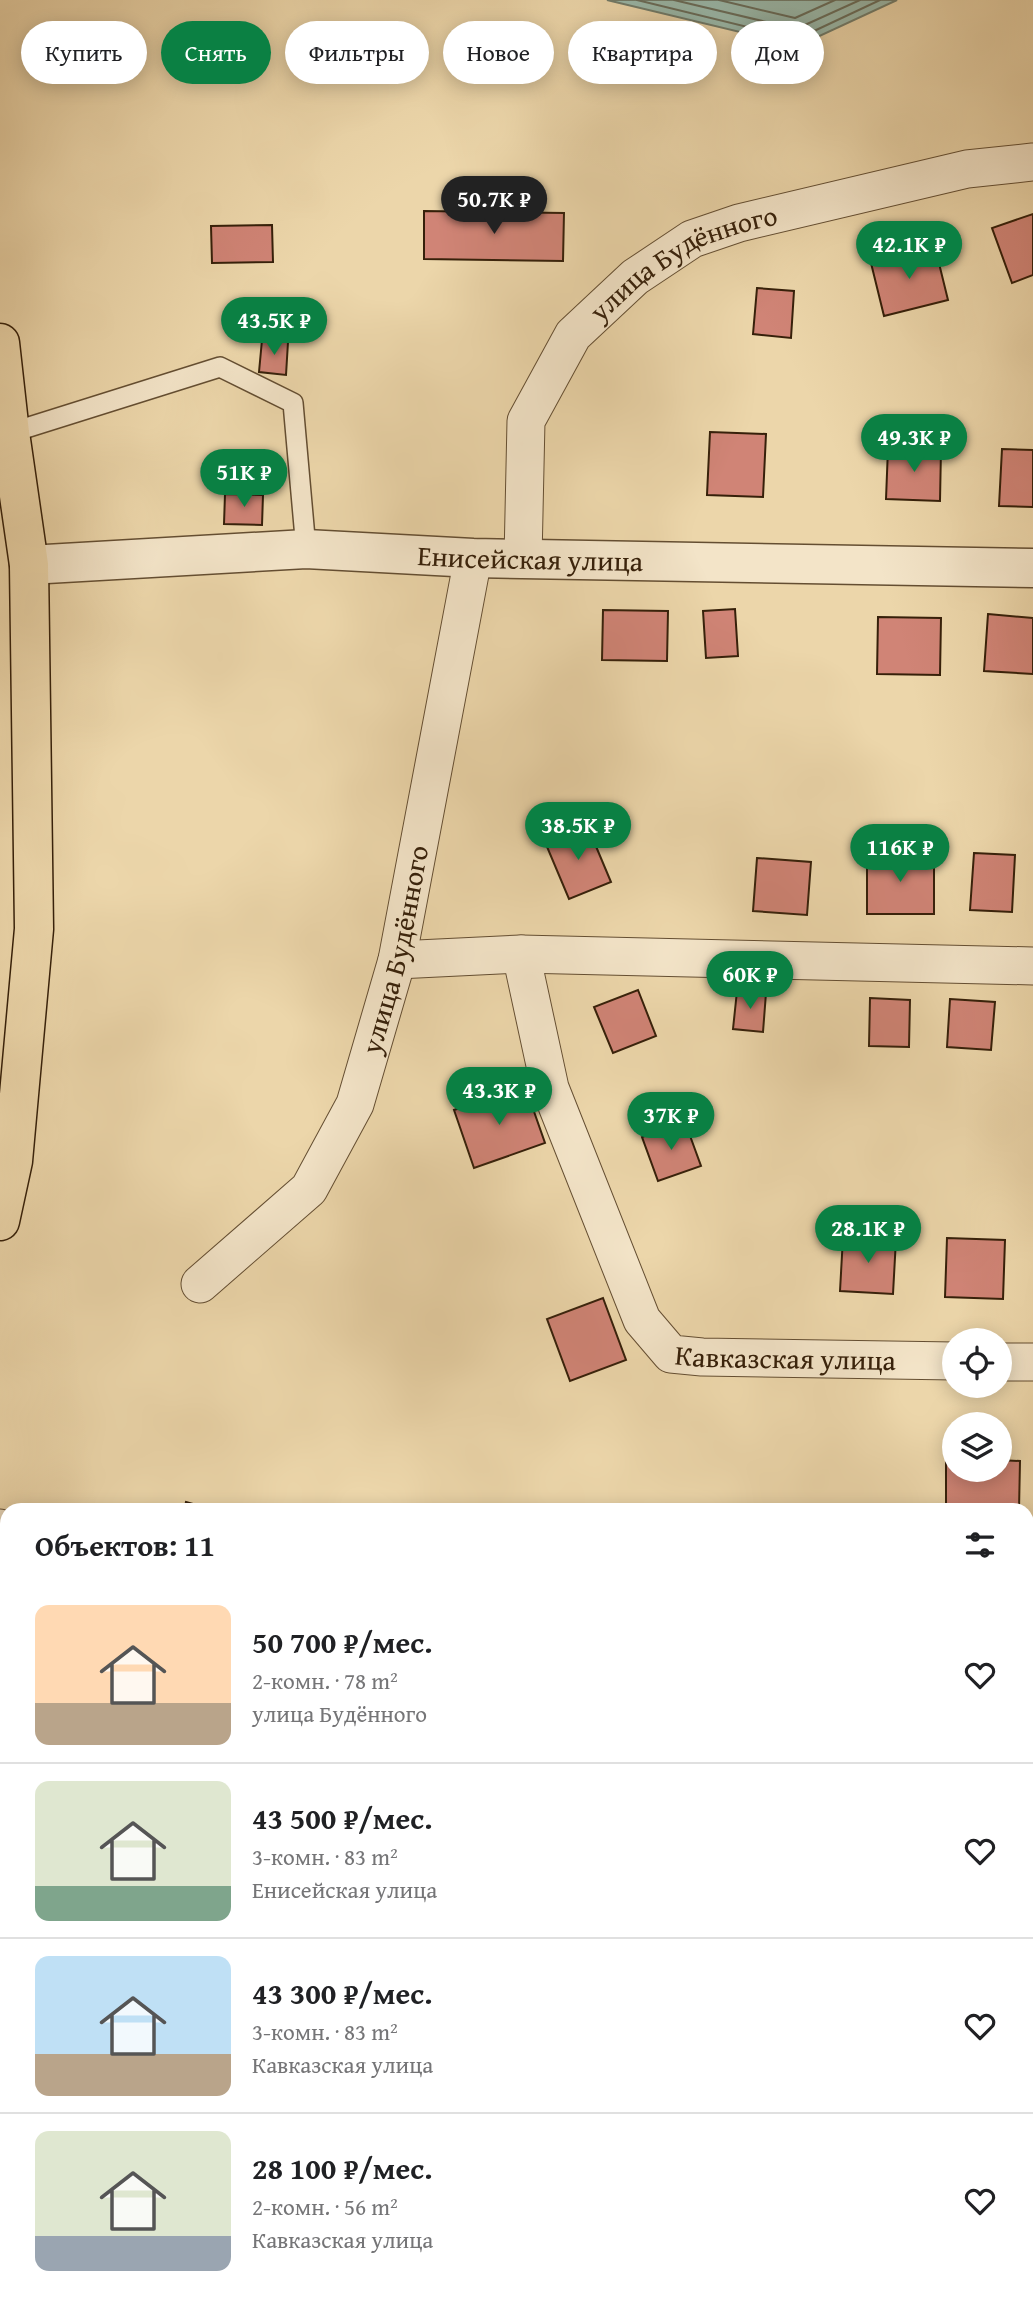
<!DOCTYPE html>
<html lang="ru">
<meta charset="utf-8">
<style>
:root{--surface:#fff;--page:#f6f6f6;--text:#202124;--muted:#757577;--line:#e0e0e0;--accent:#0b8043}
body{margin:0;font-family:"Gentium Book Plus",serif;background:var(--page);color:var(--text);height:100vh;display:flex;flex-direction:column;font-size:26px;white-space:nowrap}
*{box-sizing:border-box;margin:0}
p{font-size:23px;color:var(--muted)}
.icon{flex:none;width:38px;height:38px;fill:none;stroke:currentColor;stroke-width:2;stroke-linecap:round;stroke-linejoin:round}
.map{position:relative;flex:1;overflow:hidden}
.side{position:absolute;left:0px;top:1503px;width:1034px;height:800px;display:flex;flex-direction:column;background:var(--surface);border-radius:21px 21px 0 0;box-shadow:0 4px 18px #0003}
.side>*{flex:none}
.guide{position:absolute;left:21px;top:21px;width:992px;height:63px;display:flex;gap:14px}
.buttons{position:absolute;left:942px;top:1328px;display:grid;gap:14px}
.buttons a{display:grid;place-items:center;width:70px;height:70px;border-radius:50%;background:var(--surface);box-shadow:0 4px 18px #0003;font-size:35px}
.price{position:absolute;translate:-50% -60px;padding:0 16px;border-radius:24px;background:var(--accent);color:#fff;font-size:23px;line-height:46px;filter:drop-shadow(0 2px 4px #0008)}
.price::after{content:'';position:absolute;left:50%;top:42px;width:21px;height:16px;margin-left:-10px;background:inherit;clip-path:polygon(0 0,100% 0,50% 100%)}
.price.current{background:#222;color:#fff}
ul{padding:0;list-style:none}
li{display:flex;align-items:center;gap:21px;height:175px;padding:0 35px}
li+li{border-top:2px solid var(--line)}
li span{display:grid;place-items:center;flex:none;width:196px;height:140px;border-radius:14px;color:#555}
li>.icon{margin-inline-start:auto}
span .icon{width:84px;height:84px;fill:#fffc;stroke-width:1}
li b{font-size:30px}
h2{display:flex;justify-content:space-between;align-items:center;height:84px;padding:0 35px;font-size:30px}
.chip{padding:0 24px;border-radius:32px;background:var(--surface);box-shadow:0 4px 18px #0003;font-size:24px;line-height:63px}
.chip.current{background:var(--accent);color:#fff}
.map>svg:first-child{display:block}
.water{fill:#99b9ab;stroke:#717c6b;stroke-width:2}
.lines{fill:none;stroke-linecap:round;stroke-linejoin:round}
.shore{stroke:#686c5a;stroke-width:2}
.building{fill:#d08476;stroke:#36200a;stroke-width:2}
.service-casing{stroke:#644e32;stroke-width:22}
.minor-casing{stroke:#644e32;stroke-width:39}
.tertiary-casing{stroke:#644e32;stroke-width:41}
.primary-casing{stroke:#36200a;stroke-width:41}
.service{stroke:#f3e4c8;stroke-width:19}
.minor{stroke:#f3e4c8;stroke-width:37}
.tertiary{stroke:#f3e4c8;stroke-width:38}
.primary{stroke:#ecd6aa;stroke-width:38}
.labels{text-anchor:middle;stroke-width:6;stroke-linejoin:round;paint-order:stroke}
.street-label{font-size:28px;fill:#36200a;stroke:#f3e4c8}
</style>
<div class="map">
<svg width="1033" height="2302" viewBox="0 0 1033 2302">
<rect width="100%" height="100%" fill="#ecd6aa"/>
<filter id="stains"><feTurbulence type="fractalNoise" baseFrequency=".00286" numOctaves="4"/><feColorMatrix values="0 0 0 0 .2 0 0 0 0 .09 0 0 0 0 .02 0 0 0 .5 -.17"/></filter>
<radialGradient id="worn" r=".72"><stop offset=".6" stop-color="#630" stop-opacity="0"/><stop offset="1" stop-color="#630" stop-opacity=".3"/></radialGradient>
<!-- water -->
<path class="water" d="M607,0H897L798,46Z"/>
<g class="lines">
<!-- shore -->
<g class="shore">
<path d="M637,0L797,39L880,0"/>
<path d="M674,0L796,29L860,0"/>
<path d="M719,0L795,18L835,0"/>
</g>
</g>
<!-- building -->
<g class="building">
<path d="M424,211L564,213L563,261L424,259Z"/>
<path d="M1033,214V275L1012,283L992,228Z"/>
<path d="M272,225L273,262L212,263L211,226Z"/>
<path d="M935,247L948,300L884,316L871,263Z"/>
<path d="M757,288L794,291L791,338L753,334Z"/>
<path d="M262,340L288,342L286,375L259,372Z"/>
<path d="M710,432L766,434L763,497L707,495Z"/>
<path d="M888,448L941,449L940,501L886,499Z"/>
<path d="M1002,449L1033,450V507L999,506Z"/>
<path d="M225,494L263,495L262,525L224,524Z"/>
<path d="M735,609L738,656L706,658L703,611Z"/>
<path d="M603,610L668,611L667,661L602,660Z"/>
<path d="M988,614L1033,618V674L984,671Z"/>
<path d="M878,617L941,618L940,675L877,674Z"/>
<path d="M587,825L611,882L569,899L545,842Z"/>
<rect x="867" y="853" width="67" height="61"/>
<path d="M974,853L1015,855L1012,912L970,910Z"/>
<path d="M757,858L811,862L807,915L753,911Z"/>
<path d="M638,990L656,1036L613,1053L594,1007Z"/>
<path d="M737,991L766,993L763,1032L733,1029Z"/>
<path d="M870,998L910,1000L909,1047L869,1046Z"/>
<path d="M950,999L995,1002L991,1050L947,1047Z"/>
<path d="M525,1086L545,1143L474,1168L454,1110Z"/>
<path d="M685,1122L701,1166L658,1181L642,1137Z"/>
<path d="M843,1237L896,1239L893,1294L840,1291Z"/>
<path d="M947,1238L1005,1240L1003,1299L945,1297Z"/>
<path d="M603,1298L626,1360L570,1381L547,1319Z"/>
<path d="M946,1460H954V1470H999V1460L1020,1461L1019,1510H946Z"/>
<path d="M186,1502L214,1510H184Z"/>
<path d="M1027,2272L1033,2293V2302H936L934,2296H1027Z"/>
<path d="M99,2296H181L160,2302H101Z"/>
<path d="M362,2296H400L402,2302H344Z"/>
</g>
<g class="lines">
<!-- service casing -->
<g class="service-casing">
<path id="service" d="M10,433L220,367L293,403L306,549"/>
</g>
<!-- minor casing -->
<g class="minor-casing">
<g id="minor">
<path id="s1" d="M523,559L526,421L573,335L635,277L692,239L739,223L967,169L1033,162"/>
<path id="s2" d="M521,954L550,1088L642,1320L671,1354L702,1357L954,1361"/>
<path d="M397,960L521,954L1033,966"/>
<path id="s3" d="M200,1284L309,1189L355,1104L397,960L473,558"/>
<path d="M999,1362H1033"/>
<path d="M0,1528L7,1530"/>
<path d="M1027,1642H1033"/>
<path d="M0,1915L7,1903"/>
<path d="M1027,2028L1033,2046"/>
<path d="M255,2296L257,2302"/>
</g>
</g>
<!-- tertiary casing -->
<g class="tertiary-casing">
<g id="tertiary">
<path id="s4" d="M29,565L306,549L473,558L1033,568"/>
</g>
</g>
<!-- primary casing -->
<g class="primary-casing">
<path id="primary" d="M0,343L10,433L29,565L34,929L13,1161L0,1221"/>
</g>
<!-- service -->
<use href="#service" class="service"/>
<!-- minor -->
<use href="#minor" class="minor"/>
<!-- tertiary -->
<use href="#tertiary" class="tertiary"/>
<!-- primary -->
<use href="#primary" class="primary"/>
</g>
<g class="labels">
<!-- street labels -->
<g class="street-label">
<text dy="10" stroke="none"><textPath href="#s1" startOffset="371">улица Будённого</textPath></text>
<text dy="10" stroke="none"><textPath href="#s4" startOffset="502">Енисейская улица</textPath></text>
<text dy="10" stroke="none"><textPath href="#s3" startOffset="401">улица Будённого</textPath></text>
<text dy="10" stroke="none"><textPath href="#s2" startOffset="546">Кавказская улица</textPath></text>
</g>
</g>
<rect width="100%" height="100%" filter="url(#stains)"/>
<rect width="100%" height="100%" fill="url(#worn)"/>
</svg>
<div class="buttons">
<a><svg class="icon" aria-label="locate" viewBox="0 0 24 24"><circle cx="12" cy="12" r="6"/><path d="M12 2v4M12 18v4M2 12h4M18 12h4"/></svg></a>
<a><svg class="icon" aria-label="layers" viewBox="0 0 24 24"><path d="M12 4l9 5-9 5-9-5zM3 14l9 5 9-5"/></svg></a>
</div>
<b class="price current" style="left:494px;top:236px">50.7K ₽</b>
<b class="price" style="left:909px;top:281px">42.1K ₽</b>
<b class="price" style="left:274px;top:357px">43.5K ₽</b>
<b class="price" style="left:914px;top:474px">49.3K ₽</b>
<b class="price" style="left:244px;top:509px">51K ₽</b>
<b class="price" style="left:578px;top:862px">38.5K ₽</b>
<b class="price" style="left:900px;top:884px">116K ₽</b>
<b class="price" style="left:750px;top:1011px">60K ₽</b>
<b class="price" style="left:499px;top:1127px">43.3K ₽</b>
<b class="price" style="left:671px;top:1152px">37K ₽</b>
<b class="price" style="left:868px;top:1265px">28.1K ₽</b>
<div class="guide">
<a class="chip">Купить</a>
<a class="chip current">Снять</a>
<a class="chip">Фильтры</a>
<a class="chip">Новое</a>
<a class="chip">Квартира</a>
<a class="chip">Дом</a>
</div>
<section class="side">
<h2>Объектов: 11<svg class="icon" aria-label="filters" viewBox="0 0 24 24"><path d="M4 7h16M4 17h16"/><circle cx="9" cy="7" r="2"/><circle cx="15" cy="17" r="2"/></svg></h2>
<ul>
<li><span style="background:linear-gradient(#ffd9b3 70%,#b9a48a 0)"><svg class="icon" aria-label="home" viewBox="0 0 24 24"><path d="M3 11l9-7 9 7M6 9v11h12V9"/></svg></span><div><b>50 700 ₽/мес.</b><p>2-комн. · 78 m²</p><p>улица Будённого</p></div><svg class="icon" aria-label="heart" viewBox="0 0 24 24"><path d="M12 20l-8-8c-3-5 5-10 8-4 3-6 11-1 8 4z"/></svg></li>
<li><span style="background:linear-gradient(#dfe7d0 75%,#7fa58c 0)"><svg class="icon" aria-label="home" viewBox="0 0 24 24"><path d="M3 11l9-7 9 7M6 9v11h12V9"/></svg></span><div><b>43 500 ₽/мес.</b><p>3-комн. · 83 m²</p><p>Енисейская улица</p></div><svg class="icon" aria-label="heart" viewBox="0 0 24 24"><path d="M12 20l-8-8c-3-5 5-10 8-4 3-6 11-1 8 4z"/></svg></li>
<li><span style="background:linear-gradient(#bfe0f5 70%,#b9a48a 0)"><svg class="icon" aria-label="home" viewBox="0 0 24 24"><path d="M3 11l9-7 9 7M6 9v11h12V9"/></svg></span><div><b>43 300 ₽/мес.</b><p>3-комн. · 83 m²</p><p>Кавказская улица</p></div><svg class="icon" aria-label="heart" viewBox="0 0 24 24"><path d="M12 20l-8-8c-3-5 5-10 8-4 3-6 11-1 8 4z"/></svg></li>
<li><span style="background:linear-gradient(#dfe7d0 75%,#9aa5b1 0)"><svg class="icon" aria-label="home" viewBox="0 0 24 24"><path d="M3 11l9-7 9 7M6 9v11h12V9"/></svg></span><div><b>28 100 ₽/мес.</b><p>2-комн. · 56 m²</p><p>Кавказская улица</p></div><svg class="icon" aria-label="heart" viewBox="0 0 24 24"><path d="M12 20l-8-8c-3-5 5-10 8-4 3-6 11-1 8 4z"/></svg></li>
</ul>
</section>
</div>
